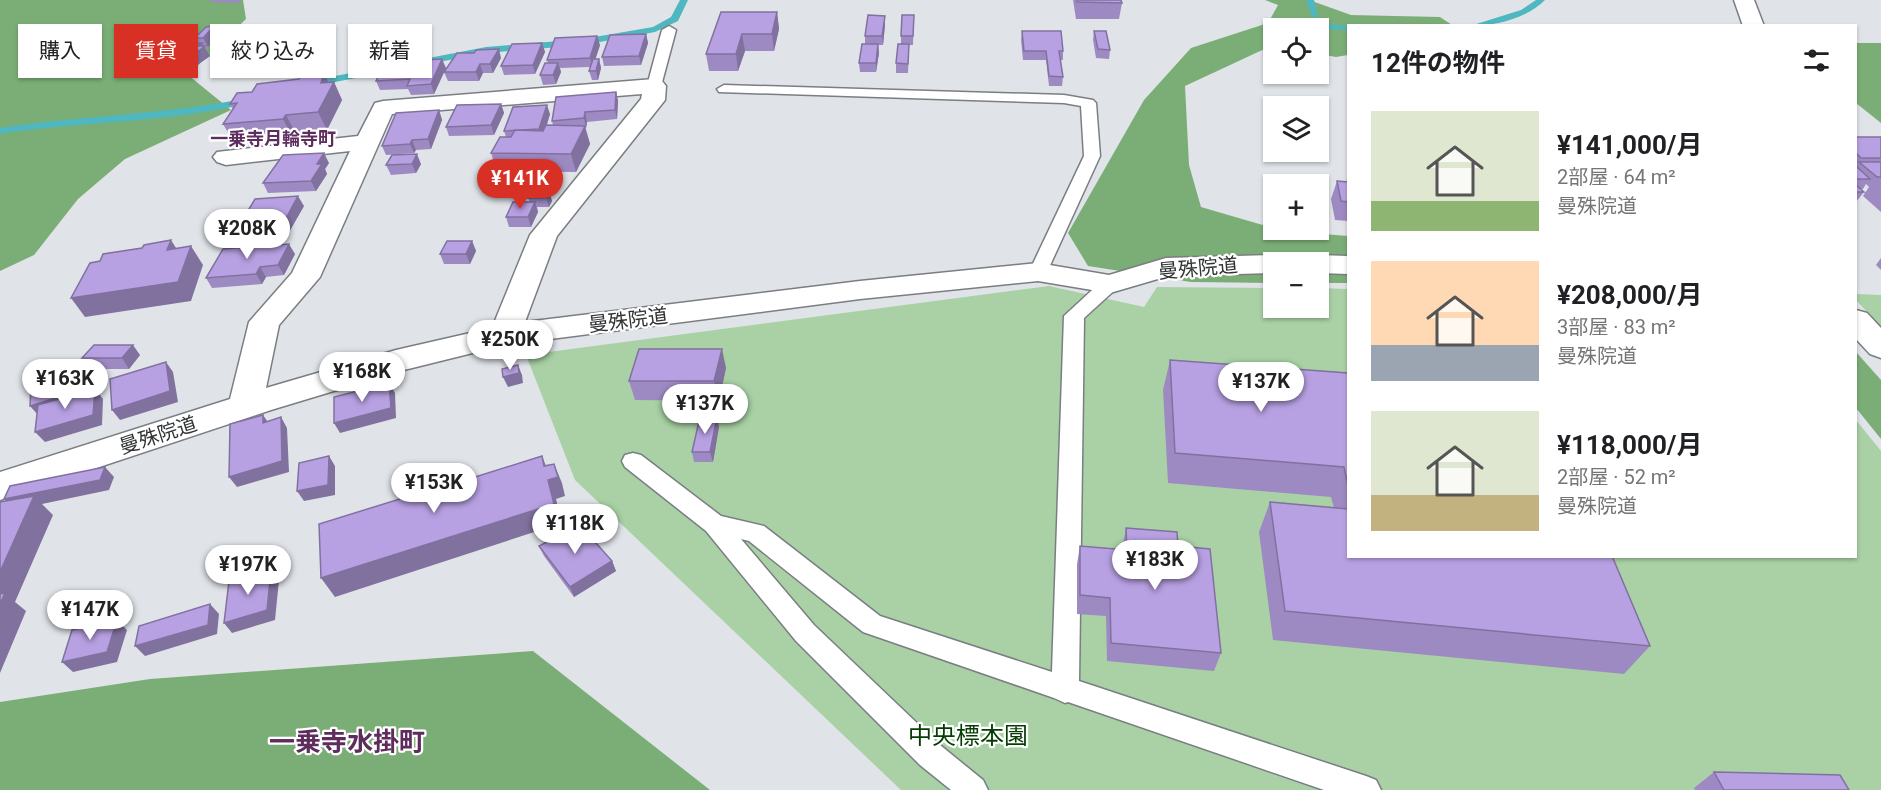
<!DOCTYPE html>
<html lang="ja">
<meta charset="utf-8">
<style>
:root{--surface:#fff;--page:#f6f6f6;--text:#202124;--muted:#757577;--accent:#d93025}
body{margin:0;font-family:Roboto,"Noto Sans JP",sans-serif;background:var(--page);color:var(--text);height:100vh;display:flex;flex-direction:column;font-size:22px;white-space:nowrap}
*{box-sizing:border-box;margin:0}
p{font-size:20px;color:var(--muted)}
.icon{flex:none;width:33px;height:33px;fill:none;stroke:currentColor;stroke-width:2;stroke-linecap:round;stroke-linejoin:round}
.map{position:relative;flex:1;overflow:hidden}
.panel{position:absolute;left:1347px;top:24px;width:510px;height:534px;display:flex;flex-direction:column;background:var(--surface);border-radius:0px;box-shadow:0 2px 4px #0004}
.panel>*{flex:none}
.top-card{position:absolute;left:18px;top:24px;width:570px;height:54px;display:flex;gap:12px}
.buttons{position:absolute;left:1263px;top:18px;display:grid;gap:12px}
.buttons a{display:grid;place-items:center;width:66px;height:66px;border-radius:0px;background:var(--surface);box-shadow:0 2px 4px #0004;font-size:30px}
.price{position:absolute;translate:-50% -51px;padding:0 14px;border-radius:21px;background:#fff;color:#222;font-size:20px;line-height:39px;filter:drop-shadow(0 2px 3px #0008)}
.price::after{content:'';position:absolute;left:50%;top:36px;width:18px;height:14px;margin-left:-9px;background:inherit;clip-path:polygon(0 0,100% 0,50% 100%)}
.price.on{background:var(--accent);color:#fff}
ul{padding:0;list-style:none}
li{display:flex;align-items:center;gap:18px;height:150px;padding:0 24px}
li span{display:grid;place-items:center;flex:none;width:168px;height:120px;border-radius:0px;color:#555}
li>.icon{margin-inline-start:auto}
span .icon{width:72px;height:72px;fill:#fffc;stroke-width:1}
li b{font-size:26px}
h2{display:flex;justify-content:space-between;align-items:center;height:72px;padding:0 24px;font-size:26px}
.tag{padding:0 21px;border-radius:0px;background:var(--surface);box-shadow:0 2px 4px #0004;font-size:21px;line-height:54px}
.tag.on{background:var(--accent);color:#fff}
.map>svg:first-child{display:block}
.green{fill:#a9d1a5}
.forest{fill:#7bae76}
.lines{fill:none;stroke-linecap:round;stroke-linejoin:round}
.stream{fill:#4eb7bf;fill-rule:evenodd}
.service-casing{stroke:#7a7e82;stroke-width:3}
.minor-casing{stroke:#7a7e82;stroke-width:3}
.service{fill:#fff;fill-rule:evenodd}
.minor{fill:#fff;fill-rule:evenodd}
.wall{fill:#9e8ac3}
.shaded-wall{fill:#81719f}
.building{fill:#b8a1e3;stroke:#81719f;stroke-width:1.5}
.labels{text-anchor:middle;stroke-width:4.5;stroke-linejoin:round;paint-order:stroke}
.far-neighbourhood-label{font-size:18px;font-weight:bold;fill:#5e2c5d;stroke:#fff}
.street-label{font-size:20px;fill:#313334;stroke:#fff}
.near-park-label{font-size:24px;fill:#043c02;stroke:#fff}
.near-neighbourhood-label{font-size:26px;font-weight:bold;fill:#5e2c5d;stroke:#fff}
</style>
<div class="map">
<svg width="1881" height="790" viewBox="0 0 1881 790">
<rect width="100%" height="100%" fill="#e0e4e9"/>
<!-- green -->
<g class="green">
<path d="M1049,286L1144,307L1157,287L1273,288L1274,308H1318L1319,288L1348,289V556H1856V420L1881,451V790H901L575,480L526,355Z"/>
<path d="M1856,294L1881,295V327L1856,300Z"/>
</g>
<!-- forest -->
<g class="forest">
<path d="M0,0H243L246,19L188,75L231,110L125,159L78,199L34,255L0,271Z"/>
<path d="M1265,0H1309L1351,15L1440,17L1452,25L1348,26V55L1336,57L1319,54L1318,28H1274L1273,45L1185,86L1189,165L1201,207L1273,228L1274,230L1348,236V283H1319L1318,262H1274L1273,283L1191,282L1088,266L1068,233L1144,100L1191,48L1268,23L1278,5Z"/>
<path d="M1856,43H1881V123L1856,103Z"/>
<path d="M1856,352L1881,380V439L1856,408Z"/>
<path d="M533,651L710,790H0V702L150,679Z"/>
</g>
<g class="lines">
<!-- stream -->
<g class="stream">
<path d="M680,0H688L678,21L655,32L583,45L486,53L309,87L304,84L309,81L486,47L583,39L653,27L671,17Z"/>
<path d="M1306,0H1314L1318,17H1312Z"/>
<path d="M1536,0H1545C1527,18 1496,26 1470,26L1521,10Z"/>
<path d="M1329,24L1348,26V30L1326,29L1325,27Z"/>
<path d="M247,98L252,101L250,103C168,123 83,121 0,134V128C82,115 166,115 247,98Z"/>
</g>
<!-- service casing -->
<g class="service-casing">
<g id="service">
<path d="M669,26L676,30L661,86L654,90L649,89L647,86L662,30Z"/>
<path d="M724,85L1064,95L1093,100L1096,103L1100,156L1047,272L1045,276H1031L1029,272L1084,156L1081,106L1064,103L719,92L717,89Z"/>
<path d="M1110,278L1117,280L1119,284L1117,288L1084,318L1079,681L1366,776L1376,780L1381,790H1324L1068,702L1065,703L1054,698L863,632L749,541L741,539L814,625L940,745L983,780L988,790H951L920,765L796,641L706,531L625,467L622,461L625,455L633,453L641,455L721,516L764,526L880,616L1052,672L1064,316L1103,280Z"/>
</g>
</g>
<!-- minor casing -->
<g class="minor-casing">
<g id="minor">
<path d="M1734,0H1754L1764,26H1743Z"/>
<path d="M654,79L662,81L666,86L665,100L557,236L525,322L860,281L1038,263L1109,275L1166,258L1274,255L1284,258L1287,262H1274V273L1168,276L1110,293L1038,281L860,299L505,345L400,371L271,410L0,500V472L230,399L249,322L292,273L350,151L226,165L217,162L213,157L217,152L358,136L375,103L383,101ZM642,94L641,99L530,235L492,328L396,350L266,388L279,325L320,277L392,114Z"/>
<path d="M1318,255L1348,256V274L1318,273V262H1305L1308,258Z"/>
<path d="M1856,310L1867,313L1881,328V358L1870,354L1856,339Z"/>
</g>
</g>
<!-- service -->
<use href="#service" class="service"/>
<!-- minor -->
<use href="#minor" class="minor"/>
</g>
<!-- wall -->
<g class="wall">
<path d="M210,0H242L238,3L211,2Z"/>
<path d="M1073,0H1121L1122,3L1119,19H1076Z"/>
<path d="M777,12L779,29L774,51H745L738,71H709L706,54Z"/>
<path d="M914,15L913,45H909L908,73H896V63L901,44V36Z"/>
<path d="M885,16V25L883,45H878L879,53L876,72H860L859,63L865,44V36Z"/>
<path d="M1022,31L1063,51V60H1060L1063,77L1062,86H1049L1046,60H1023L1021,40Z"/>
<path d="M1094,31L1110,50L1109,59L1096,58L1093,40Z"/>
<path d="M646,34L648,43L641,65L604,66L602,57Z"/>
<path d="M219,35L208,47H205L210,56L193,68L178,67L173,58L197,43L195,38Z"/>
<path d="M542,43L545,52L535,74L504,75L501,66Z"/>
<path d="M600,45L595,59H599L601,68L598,80H592L589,71L590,67L560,68L561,72L556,84L543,85L540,75L548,63L547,60Z"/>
<path d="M501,58L493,73H483L479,81H448L444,72Z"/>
<path d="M446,68L434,94L411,95L408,89L380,90L376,81Z"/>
<path d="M324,73L328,83L334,82L342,100L327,130L295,132L292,137L233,141L223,124L233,109L230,104L252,92Z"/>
<path d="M616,92L618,101L617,119L587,122L586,128H585L590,144L576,172L497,171L491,153L506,137L504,131L550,114L547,125H553L552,121Z"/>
<path d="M501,104L504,113L494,135L449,136L446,127Z"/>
<path d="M439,110L442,120L431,149L416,150L414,153L386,155L382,146Z"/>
<path d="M1856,137H1881V212L1863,196L1869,187L1866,184L1863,189H1860L1864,192L1856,202Z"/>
<path d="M329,163L325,169L327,174L316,191L268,193L263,183Z"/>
<path d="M421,164L416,173L391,175L386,165Z"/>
<path d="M1337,181L1348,182V221L1335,220L1331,199Z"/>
<path d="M549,191L552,201L549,207H537L538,212L531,227H509L506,217L530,202L528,198Z"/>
<path d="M304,206L285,239L271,240L269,244L238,246L233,236Z"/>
<path d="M472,241L476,251L470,264H444L440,254Z"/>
<path d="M295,254L284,275L266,277L262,284L212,288L206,278Z"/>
<path d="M1881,258V270L1876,265Z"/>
<path d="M140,355L129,369H91L82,358Z"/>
<path d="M1170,360L1348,373V556L1650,646L1624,674L1273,640L1259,532L1270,502L1334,508L1331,497L1168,483L1163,390Z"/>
<path d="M726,368L719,401L635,400L629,381Z"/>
<path d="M719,427L713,462H694L692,452Z"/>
<path d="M1126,528L1178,546L1221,653L1214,671L1107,661L1106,616L1077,614V564L1080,546L1122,549Z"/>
<path d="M539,546L612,561L616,571L574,597L544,556Z"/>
<path d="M1714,772L1849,790H1695L1694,788Z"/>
</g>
<!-- shaded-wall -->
<g class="shaded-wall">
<path d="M777,12L779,29L774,51L772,34Z"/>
<path d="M885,16V25L883,45L882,36Z"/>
<path d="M214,26L219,35L208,47L203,38Z"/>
<path d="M646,34L648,43L641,65L639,56Z"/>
<path d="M742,34L745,51L738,71L736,54Z"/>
<path d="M597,36L600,45L593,67L590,58Z"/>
<path d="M202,43L210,56L193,68L188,59L197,46Z"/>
<path d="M542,43L545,52L535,74L533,65Z"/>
<path d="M878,44L879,53L876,72V63Z"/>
<path d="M499,49L501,58L493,73L490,64Z"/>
<path d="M442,59L446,68L434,94L431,84Z"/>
<path d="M599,59L601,68L598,80L596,71Z"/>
<path d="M558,63L561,72L556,84L553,75Z"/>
<path d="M480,64L483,73L479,81L476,72Z"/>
<path d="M324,73L331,88L334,82L342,100L327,130L318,112L321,83Z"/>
<path d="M616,92L618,101L617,119L615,110Z"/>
<path d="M501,104L504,113L494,135L491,125Z"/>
<path d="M547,105L550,114L542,139L539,129Z"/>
<path d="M439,110L442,120L431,149L428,139Z"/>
<path d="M585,112L587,122L586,128L584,118Z"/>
<path d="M286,115L295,132L292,137L283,119Z"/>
<path d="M585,126L590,144L576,172L571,154Z"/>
<path d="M412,140L416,150L414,153L410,144Z"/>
<path d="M324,153L329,163L325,169L327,174L316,191L311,181L317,164Z"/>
<path d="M417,154L421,164L416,173L412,164Z"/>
<path d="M549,191L552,201L549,207L546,198Z"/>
<path d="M298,196L304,206L285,239L280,229Z"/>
<path d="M535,202L538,212L531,227L528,217Z"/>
<path d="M265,230L271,240L269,244L263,234Z"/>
<path d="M171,240L183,259L167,250Z"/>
<path d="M472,241L476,251L470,264L466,254Z"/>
<path d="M289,244L295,254L284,275L278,265Z"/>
<path d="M191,246L203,265L191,301L85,317L71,298Z"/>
<path d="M260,267L266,277L262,284L256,274Z"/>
<path d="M133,345L140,355L129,369L122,358Z"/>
<path d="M722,349L726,368L719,401L714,381Z"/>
<path d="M166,362L173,372L178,402L120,420L112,410Z"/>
<path d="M518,365L522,375L523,383L508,387L503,377Z"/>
<path d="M81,370L89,380V400L39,416L30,406Z"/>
<path d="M389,383L395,393L396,418L340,433L334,423Z"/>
<path d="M95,389L103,399L102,425L45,442L35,432Z"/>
<path d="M263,415L270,425L263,423Z"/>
<path d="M281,417L287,428L289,472L237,487L229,477Z"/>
<path d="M717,417L719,427L713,462L710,452Z"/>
<path d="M329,456L335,466V495L304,501L297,491Z"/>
<path d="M542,456L550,476L554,464L562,483L565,496L556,499L562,523L335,597L321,578L544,466Z"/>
<path d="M105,467L114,477L109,490L42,504L53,515L15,602L26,611L0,673V572L14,509L4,499Z"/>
<path d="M453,470L463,489L456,483Z"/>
<path d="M612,561L616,571L574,597L570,587Z"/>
<path d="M271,570L279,580L275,620L232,633L224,623Z"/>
<path d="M210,604L219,614L217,634L145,656L135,646Z"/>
<path d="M117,620L127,630L117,662L73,672L62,662Z"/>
</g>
<!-- building -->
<g class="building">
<path d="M1077,0H1121L1122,3L1077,2Z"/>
<path d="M721,12H777L772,34H742L736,54H706Z"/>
<path d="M868,15L885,16L882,36H865Z"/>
<path d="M902,15H914L913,36H901Z"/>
<path d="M214,26L203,38H195L206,27Z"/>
<path d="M1022,31H1061L1063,51H1059L1063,77L1049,76L1046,51H1024Z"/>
<path d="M1094,31H1106L1110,50L1098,49Z"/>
<path d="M646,34L639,56L602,57L610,35Z"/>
<path d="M597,36L590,58L547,60L555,38Z"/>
<path d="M194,43H202L197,46H205L188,59L173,58Z"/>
<path d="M542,43L533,65L501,66L512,44Z"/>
<path d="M862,44H878L876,63H859Z"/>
<path d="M898,44H909L908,64L896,63Z"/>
<path d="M499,49L490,64H480L476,72H444L457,53H474L476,50Z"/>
<path d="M442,59L431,84L407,86L410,79L376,81L383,68L406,67L408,61Z"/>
<path d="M593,59H599L596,71H589Z"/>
<path d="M545,63H558L553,75H540Z"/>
<path d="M324,73L321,83L334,82L318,112L286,115L283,119L223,124L237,103L230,104L237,93L252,92L257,84L299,79L301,74Z"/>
<path d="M616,92L615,110L585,112L584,118L552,121L556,97Z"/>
<path d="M501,104L491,125L446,127L457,105Z"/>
<path d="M547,105L539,129L504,131L513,107Z"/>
<path d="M439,110L428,139L412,140L410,144L382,146L396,113Z"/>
<path d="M546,125L585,126L571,154L491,153L500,137H511L515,130L543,131Z"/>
<path d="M1856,137H1881V158H1861L1856,153Z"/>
<path d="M324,153L317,164H322L311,181L263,183L283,155Z"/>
<path d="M417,154L412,164L386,165L392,155Z"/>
<path d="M1859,162H1881V177H1877Z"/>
<path d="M1856,166L1870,179H1856Z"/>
<path d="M1337,181L1348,182V202L1341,201Z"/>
<path d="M1856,185L1864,192H1856Z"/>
<path d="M531,191H549L546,198H528Z"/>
<path d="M298,196L280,229L265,230L263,234L233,236L255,199Z"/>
<path d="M513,202H535L528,217H506Z"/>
<path d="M171,240L167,250L191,246L178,282L71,298L90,263L100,261L103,254L142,248L144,245Z"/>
<path d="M447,241H472L466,254H440Z"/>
<path d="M289,244L278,265L260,267L256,274L206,278L223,249Z"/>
<path d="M94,345H133L122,358H82Z"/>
<path d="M639,349H722L714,381H629Z"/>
<path d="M1170,360L1348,373V486L1344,467L1175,453Z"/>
<path d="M166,362L170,391L112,410L110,379Z"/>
<path d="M518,365L519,373L503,377L502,369Z"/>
<path d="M81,370V390L30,406L31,386Z"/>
<path d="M389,383L391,408L334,423V397Z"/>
<path d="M95,389L93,415L35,432L38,405Z"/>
<path d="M263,415V423L281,417L282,461L229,477L230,424Z"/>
<path d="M700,417H717L710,452H692Z"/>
<path d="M329,456L328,485L297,491L299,463Z"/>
<path d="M542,456L544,466L554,464L558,477L548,480L554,504L321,578L319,524L416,494L415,482L453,470L456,483Z"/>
<path d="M105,467L100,480L4,499L10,486Z"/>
<path d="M34,496L0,572V502Z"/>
<path d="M1270,502L1348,509V556H1612L1650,646L1285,611Z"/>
<path d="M580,525L612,561L570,587L539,546Z"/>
<path d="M1126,528L1177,532L1178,546L1210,549L1221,653L1111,643L1110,598L1080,595V546L1127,550Z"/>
<path d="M271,570L267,610L224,623L229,581Z"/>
<path d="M5,593L0,604V594Z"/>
<path d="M210,604L208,625L135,646L139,626Z"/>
<path d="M117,620L107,652L62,662L72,630Z"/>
<path d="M1714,772L1840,775L1849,790H1724Z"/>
</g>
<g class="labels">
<!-- far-neighbourhood labels -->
<g class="far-neighbourhood-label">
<text x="273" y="145">一乗寺月輪寺町</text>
</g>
<!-- street labels -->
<g class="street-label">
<text transform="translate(1198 268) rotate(-5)" y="7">曼殊院道</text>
<text transform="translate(628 320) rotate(-7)" y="7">曼殊院道</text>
<text transform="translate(158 435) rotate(-18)" y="7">曼殊院道</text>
</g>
<!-- near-park labels -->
<g class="near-park-label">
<text x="968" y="744">中央標本園</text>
</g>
<!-- near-neighbourhood labels -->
<g class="near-neighbourhood-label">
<text x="347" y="751">一乗寺水掛町</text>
</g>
</g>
</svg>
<div class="buttons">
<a><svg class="icon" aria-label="locate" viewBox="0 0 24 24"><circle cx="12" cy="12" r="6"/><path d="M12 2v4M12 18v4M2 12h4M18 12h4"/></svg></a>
<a><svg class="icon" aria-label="layers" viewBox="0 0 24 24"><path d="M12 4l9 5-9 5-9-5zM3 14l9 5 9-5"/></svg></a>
<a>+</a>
<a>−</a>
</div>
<b class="price on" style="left:520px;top:210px">¥141K</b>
<b class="price" style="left:247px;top:260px">¥208K</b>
<b class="price" style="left:510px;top:371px">¥250K</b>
<b class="price" style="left:362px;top:403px">¥168K</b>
<b class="price" style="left:65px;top:410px">¥163K</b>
<b class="price" style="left:1261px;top:413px">¥137K</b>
<b class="price" style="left:705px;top:435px">¥137K</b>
<b class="price" style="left:434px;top:514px">¥153K</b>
<b class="price" style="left:575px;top:555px">¥118K</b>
<b class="price" style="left:1155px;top:591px">¥183K</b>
<b class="price" style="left:248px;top:596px">¥197K</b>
<b class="price" style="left:90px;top:641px">¥147K</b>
<div class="top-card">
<a class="tag">購入</a>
<a class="tag on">賃貸</a>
<a class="tag">絞り込み</a>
<a class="tag">新着</a>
</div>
<section class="panel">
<h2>12件の物件<svg class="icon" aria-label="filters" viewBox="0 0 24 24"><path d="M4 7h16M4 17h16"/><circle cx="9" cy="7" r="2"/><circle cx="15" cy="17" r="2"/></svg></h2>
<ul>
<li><span style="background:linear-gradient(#dfe7d0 75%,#8fb573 0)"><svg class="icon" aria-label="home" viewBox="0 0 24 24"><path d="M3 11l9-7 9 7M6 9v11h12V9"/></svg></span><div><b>¥141,000/月</b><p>2部屋 · 64 m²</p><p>曼殊院道</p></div></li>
<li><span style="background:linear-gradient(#ffd9b3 70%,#9aa5b1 0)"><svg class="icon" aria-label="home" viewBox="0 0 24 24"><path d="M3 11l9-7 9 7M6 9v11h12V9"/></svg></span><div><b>¥208,000/月</b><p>3部屋 · 83 m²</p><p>曼殊院道</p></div></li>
<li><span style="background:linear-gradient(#dfe7d0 70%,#c2b280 0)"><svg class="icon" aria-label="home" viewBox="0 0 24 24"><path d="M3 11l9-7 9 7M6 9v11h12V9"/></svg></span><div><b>¥118,000/月</b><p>2部屋 · 52 m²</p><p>曼殊院道</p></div></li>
</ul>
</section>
</div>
